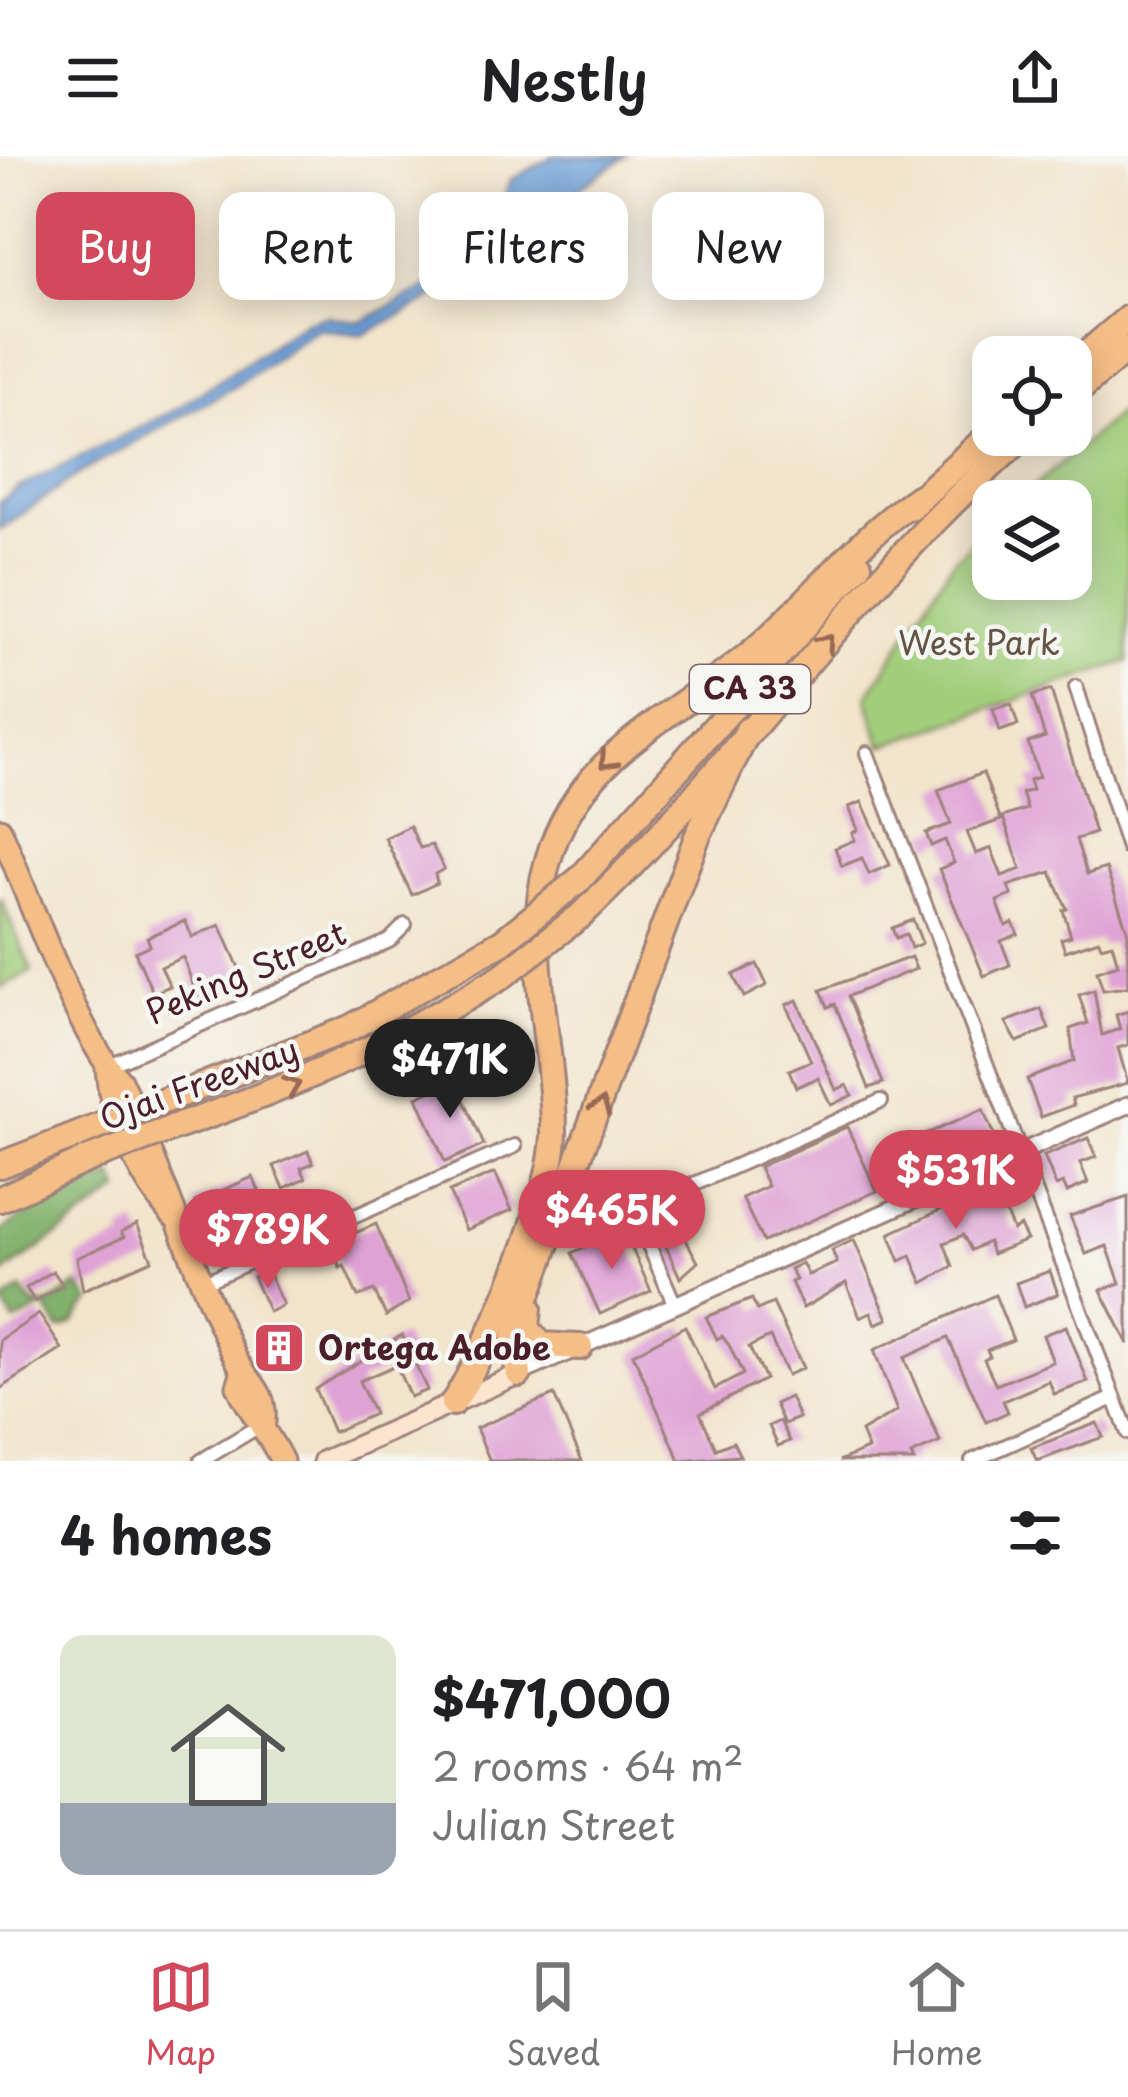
<!DOCTYPE html>
<meta charset="utf-8">
<style>
:root{--surface:#fff;--page:#f2f2f2;--text:#202124;--muted:#757577;--line:#e0e0e0;--accent:#d1495b}
body{margin:0;font-family:"Playpen Sans",sans-serif;background:var(--page);color:var(--text);height:100vh;display:flex;flex-direction:column;font-size:45px;white-space:nowrap}
*{box-sizing:border-box;margin:0}
p{font-size:39px;color:var(--muted)}
.icon{flex:none;width:66px;height:66px;fill:none;stroke:currentColor;stroke-width:2;stroke-linecap:round;stroke-linejoin:round}
.map{position:relative;height:1305px;overflow:hidden}
.panel{display:flex;flex-direction:column;background:var(--surface);flex:1}
.panel>*{flex:none}
.guide{position:absolute;left:36px;top:36px;width:1056px;height:108px;display:flex;gap:24px}
.fabs{position:absolute;left:972px;top:180px;display:grid;gap:24px}
.fabs a{display:grid;place-items:center;width:120px;height:120px;border-radius:24px;background:var(--surface);box-shadow:0 6px 30px #0003;font-size:60px}
.price{position:absolute;translate:-50% -102px;padding:0 27px;border-radius:42px;background:var(--accent);color:#fff;font-size:39px;line-height:78px;filter:drop-shadow(0 3px 6px #0008)}
.price::after{content:'';position:absolute;left:50%;top:72px;width:36px;height:27px;margin-left:-18px;background:inherit;clip-path:polygon(0 0,100% 0,50% 100%)}
.price.selected{background:#222;color:#fff}
ul{padding:0;list-style:none}
li{display:flex;align-items:center;gap:36px;height:300px;padding:0 60px}
li span{display:grid;place-items:center;flex:none;width:336px;height:240px;border-radius:24px;color:#555}
li>.icon{margin-inline-start:auto}
span .icon{width:144px;height:144px;fill:#fffc;stroke-width:1}
li b{font-size:51px}
h2{display:flex;justify-content:space-between;align-items:center;height:144px;padding:0 60px;font-size:51px}
.pill{padding:0 42px;border-radius:24px;background:var(--surface);box-shadow:0 6px 30px #0003;font-size:42px;line-height:108px}
.pill.selected{background:var(--accent);color:#fff}
header{display:flex;justify-content:space-between;align-items:center;height:156px;padding:0 60px;background:var(--surface);font-size:54px;font-weight:600}
.menu{display:flex;justify-content:space-around;align-items:center;height:168px;border-top:3px solid var(--line);background:var(--surface);font-size:33px;color:var(--muted)}
.menu a{display:grid;justify-items:center;gap:6px}
.menu .selected{color:var(--accent)}
.map>svg:first-child{display:block}
.green{fill:#a2ce7b;stroke:#767653;stroke-width:3}
.forest{fill:#81b16b;stroke:#66684b;stroke-width:3}
.water{fill:#699dd5;stroke:#5a5e80;stroke-width:3}
.building{fill:#dfa2d5}
.lines{fill:none;stroke-linecap:round;stroke-linejoin:round}
.minor-casing{stroke:#9e827b;stroke-width:18}
.tertiary-casing{stroke:#9e827b;stroke-width:21}
.secondary-casing{stroke:#9e827b;stroke-width:24}
.primary-casing{stroke:#9e827b;stroke-width:27}
.motorway-casing{stroke:#9e827b;stroke-width:30}
.minor{stroke:#fff;stroke-width:12}
.tertiary{stroke:#fff;stroke-width:15}
.secondary{stroke:#fbe5cf;stroke-width:18}
.primary{stroke:#f6be87;stroke-width:21}
.motorway{stroke:#f6be87;stroke-width:24}
.motorway-bridge-casing{stroke:#9e827b;stroke-width:30;stroke-linecap:butt}
.motorway-bridge{stroke:#f6be87;stroke-width:24}
.oneway{stroke:#976754}
.labels{text-anchor:middle;stroke-width:9;stroke-linejoin:round;paint-order:stroke}
.shield{fill:#f6f6f2;stroke:#7e6067;stroke-width:3}
.shield-label{font-size:30px;font-weight:bold;fill:#4a1f2b}
.park-label{font-size:33px;fill:#645443;stroke:#f6f6f2}
.street-label{font-size:33px;fill:#4a1f2b;stroke:#f6f6f2}
.poi-label{font-size:33px;font-weight:bold;fill:#4a1f2b;stroke:#f6f6f2;text-anchor:start}
</style>
<header><svg class="icon" aria-label="menu" viewBox="0 0 24 24"><path d="M4 6h16M4 12h16M4 18h16"/></svg>Nestly<svg class="icon" aria-label="share" viewBox="0 0 24 24"><path d="M12 15V3M7 8l5-5 5 5M5 13v7h14v-7"/></svg></header>
<div class="map">
<svg width="1128" height="1305" viewBox="0 0 1128 1305">
<rect width="100%" height="100%" fill="#f6f6f2"/>
<filter id="ink" filterUnits="userSpaceOnUse"><feTurbulence type="fractalNoise" baseFrequency=".00833" numOctaves="2"/><feDisplacementMap in="SourceGraphic" scale="24" xChannelSelector="R" yChannelSelector="G"/><feConvolveMatrix kernelMatrix="1 2 1 2 8 2 1 2 1" color-interpolation-filters="sRGB"/></filter>
<filter id="wash" filterUnits="userSpaceOnUse"><feTurbulence type="fractalNoise" baseFrequency=".004" numOctaves="4" result="noise"/><feDisplacementMap in="SourceGraphic" scale="48" xChannelSelector="R" yChannelSelector="G"/><feGaussianBlur stdDeviation="2.7" result="paint"/><feColorMatrix in="noise" values="0 0 0 0 0 0 0 0 0 0 0 0 0 0 0 0 0 1.4 0 .05"/><feComposite in="paint" operator="in"/></filter>
<g filter="url(#wash)">
<rect width="100%" height="100%" fill="#f1e4cb"/>
<!-- green -->
<g class="green">
<path d="M1128,249V505L882,590L867,541L953,405L993,367V423H1071V345H1018Z"/>
<path d="M0,741L32,815L0,832Z"/>
</g>
<!-- forest -->
<g class="forest">
<path d="M113,1019L120,1035L0,1120V1076L28,1057Z"/>
<path d="M78,1129L91,1146C76,1156 83,1168 59,1173L45,1150L15,1166L2,1147L21,1133L32,1148L46,1150Z"/>
</g>
<!-- water -->
<path class="water" d="M553,0H626L515,76L452,132L363,179L317,173L234,231L80,317L0,374V346L18,332L177,253L306,166L327,160L361,166L464,112L485,83L511,24Z"/>
<g id="blocks">
<!-- building -->
<g class="building">
<path d="M1051,534L1095,677L1076,683L1087,718L1106,712L1128,777V831L1103,834L1097,815L1118,808L1112,787L1101,790L1099,784L1065,795L1061,783L1071,780L1063,754L1067,753L1051,716L1008,730L1012,739L997,745L1006,770L1013,767L1018,778L1001,785L1010,809L984,820L939,713L954,707L945,684L931,690L926,677L951,668L938,634L983,617L1001,664L967,676L976,698L991,692L1002,720L1021,713L1003,661L1027,653L1022,637L1032,634L1029,624L1039,621L1028,587L1045,581L1032,540Z"/>
<path d="M1011,548L1018,569L1000,575L993,553Z"/>
<path d="M862,646L890,709L869,718L862,702L842,710L835,692L855,684L852,677L858,674L849,651Z"/>
<path d="M410,670L420,692L432,689L444,713L435,718L437,727L412,739L385,682Z"/>
<path d="M913,764L922,787L911,792L906,778L896,782L892,772Z"/>
<path d="M185,765L192,781L220,769L244,823L198,843L183,801L161,811L170,830L153,837L135,796L150,789L147,781Z"/>
<path d="M911,801L916,813L848,840L883,927L869,932L835,848L828,851L821,834Z"/>
<path d="M757,808L767,829L744,841L733,819Z"/>
<path d="M1094,834L1102,879L1120,873L1116,859L1128,855V889L1118,892L1128,927L1072,942L1074,949L1041,961L1027,923L1074,905L1070,873L1088,867L1079,839Z"/>
<path d="M797,844L836,934L847,929L852,939L831,949L818,922L796,931L789,914L811,905L786,849Z"/>
<path d="M1041,853L1049,873L1017,886L1006,866Z"/>
<path d="M455,924L484,989L445,1006L417,941Z"/>
<path d="M983,954L994,980L926,1008L916,982Z"/>
<path d="M847,971L877,1035L763,1086L742,1042L768,1030L759,1011Z"/>
<path d="M1088,982L1096,1001L1080,1007L1088,1027L1067,1036L1063,1027L1056,1030L1044,1000Z"/>
<path d="M308,995L313,1007L301,1012L306,1022L284,1032L274,1010Z"/>
<path d="M495,1017L512,1054L466,1074L449,1036Z"/>
<path d="M253,1021L263,1044L205,1068L195,1046Z"/>
<path d="M994,1029L1013,1074L1020,1070L1027,1084L992,1098L988,1086L971,1094L963,1079L944,1087L953,1110L923,1127L911,1100L900,1105L889,1078Z"/>
<path d="M1128,1041V1188L1101,1134L1120,1127L1107,1090L1086,1098L1070,1060Z"/>
<path d="M669,1053L698,1106L680,1122L653,1060Z"/>
<path d="M137,1068L152,1104L83,1134L77,1102L124,1081L121,1076Z"/>
<path d="M376,1068L409,1146L386,1160L374,1134L358,1141L344,1110L340,1112L334,1086Z"/>
<path d="M623,1073L651,1135L600,1158L572,1097Z"/>
<path d="M854,1084L888,1163L876,1168L871,1156L860,1161L846,1127L803,1152L791,1126L796,1124L790,1113L802,1107L808,1119L837,1107L832,1094Z"/>
<path d="M267,1114L283,1149L269,1156L253,1121Z"/>
<path d="M53,1115L63,1129L35,1146L26,1132Z"/>
<path d="M1050,1115L1058,1138L1024,1151L1016,1127Z"/>
<path d="M995,1139L1013,1184L987,1194L990,1200L984,1203L996,1229L1053,1206L1043,1179L1066,1170L1088,1226L1054,1238L1049,1225L1003,1245L1008,1256L986,1266L948,1182L904,1202L940,1286L911,1299L914,1305H839L868,1293L861,1276L897,1255L874,1194Z"/>
<path d="M752,1143L757,1154L773,1147L803,1212L787,1219L770,1181L749,1191L765,1223L700,1257L716,1293L733,1286L740,1300L680,1305L633,1198L685,1170L715,1233L743,1218L729,1189L722,1180L717,1183L706,1161Z"/>
<path d="M39,1158L62,1193L0,1233V1184Z"/>
<path d="M402,1179L427,1234L410,1241L396,1209L359,1225L374,1258L333,1276L315,1233Z"/>
<path d="M554,1239L582,1305H490L476,1272Z"/>
<path d="M790,1241L799,1262L784,1268L775,1248Z"/>
<path d="M780,1265L790,1285L778,1290L769,1270Z"/>
<path d="M1097,1267L1103,1281L1037,1305L1031,1292Z"/>
</g>
</g>
</g>
<g filter="url(#ink)">
<use href="#blocks" fill-opacity="0" stroke="#9e827b" stroke-width="3"/>
<g class="lines">
<!-- minor casing -->
<g class="minor-casing">
<g id="minor">
<path d="M1076,531L1128,692"/>
<path d="M867,597L1128,1277"/>
<path d="M108,910L389,785L405,769"/>
<path d="M202,1127L515,990"/>
<path d="M675,1149L634,1055L881,945"/>
<path d="M201,1305L264,1267"/>
<path d="M972,1305L1114,1242"/>
</g>
</g>
<!-- tertiary casing -->
<g class="tertiary-casing">
<path id="tertiary" d="M519,1218L1128,949"/>
</g>
<!-- secondary casing -->
<g class="secondary-casing">
<path id="secondary" d="M323,1305L519,1218"/>
</g>
<!-- primary casing -->
<g class="primary-casing">
<g id="primary">
<path d="M0,673C25,731 80,886 120,924C162,1015 191,1110 235,1201C248,1227 267,1234 264,1266"/>
<path d="M107,911C109,959 141,1026 174,1061"/>
<path d="M243,1215L238,1230C250,1258 269,1277 282,1305"/>
</g>
</g>
<!-- motorway casing -->
<g class="motorway-casing">
<g id="motorway">
<path d="M1071,211L1128,162"/>
<path d="M1071,241L1128,192"/>
<path d="M910,351L993,276"/>
<path d="M580,723L859,409"/>
<path d="M580,760C739,610 858,421 1026,279"/>
<path d="M171,942L350,872L503,785"/>
<path d="M182,969C295,930 399,884 501,821"/>
<path d="M0,1009L75,980"/>
<path d="M0,1043L86,1004"/>
<path d="M529,1152L527,1172L541,1189L580,1191"/>
<path d="M519,1218L513,1188L522,1155L697,681L748,574"/>
<path d="M453,1247C488,1194 554,1038 554,976C554,886 522,794 548,704C580,591 688,556 767,483C819,435 860,381 919,341"/>
</g>
</g>
<!-- minor -->
<use href="#minor" class="minor"/>
<!-- tertiary -->
<use href="#tertiary" class="tertiary"/>
<!-- secondary -->
<use href="#secondary" class="secondary"/>
<!-- primary -->
<use href="#primary" class="primary"/>
<!-- motorway -->
<use href="#motorway" class="motorway"/>
<!-- motorway-bridge casing -->
<g class="motorway-bridge-casing">
<g id="motorway-bridge">
<path d="M503,785L580,723"/>
<path d="M501,821L580,760"/>
<path d="M75,980L171,942"/>
<path d="M86,1004L182,969"/>
</g>
</g>
<!-- motorway-bridge -->
<use href="#motorway-bridge" class="motorway-bridge"/>
</g>
<!-- one-way arrows -->
<defs><path id="oneway-chevron" d="M-2-3.5L2.5 0L-2 3.5" fill="none" stroke-width="1.6" stroke-linecap="round" stroke-linejoin="round" transform="scale(3)"/></defs>
<g class="oneway">
<use href="#oneway-chevron" transform="translate(826 486) rotate(-49)"/>
<use href="#oneway-chevron" transform="translate(607 605) rotate(133)"/>
<use href="#oneway-chevron" transform="translate(292 930) rotate(-21)"/>
<use href="#oneway-chevron" transform="translate(601 950) rotate(-70)"/>
</g>
</g>
<!-- icons -->
<defs>
<g id="building-square" transform="scale(2.7)"><rect x="-9" y="-9" width="18" height="18" rx="4" fill="#d1495b" stroke="#f6f6f2"/><path d="M-4-6H4V6H1V3H-1V6H-4ZM-2.5-4.3h1.7v1.8h-1.7ZM.8-4.3h1.7v1.8H.8ZM-2.5-1h1.7V.8h-1.7ZM.8-1h1.7V.8H.8Z" fill="#fff"/></g>
</defs>
<g fill-rule="evenodd">
<use href="#building-square" x="279" y="1192"/>
</g>
<g class="labels">
<!-- shield labels -->
<rect class="shield" x="690" y="509" width="120" height="48" rx="9"/>
<g class="shield-label">
<text x="750" y="543">CA 33</text>
</g>
<!-- park labels -->
<g class="park-label">
<text x="979" y="499">West Park</text>
</g>
<!-- street labels -->
<g class="street-label">
<text transform="translate(246 817) rotate(-23)" y="12">Peking Street</text>
<text transform="translate(199 928) rotate(-20)" y="12">Ojai Freeway</text>
</g>
<!-- poi labels -->
<g class="poi-label">
<text x="318" y="1204">Ortega Adobe</text>
</g>
</g>
</svg>
<div class="fabs">
<a><svg class="icon" aria-label="locate" viewBox="0 0 24 24"><circle cx="12" cy="12" r="6"/><path d="M12 2v4M12 18v4M2 12h4M18 12h4"/></svg></a>
<a><svg class="icon" aria-label="layers" viewBox="0 0 24 24"><path d="M12 4l9 5-9 5-9-5zM3 14l9 5 9-5"/></svg></a>
</div>
<b class="price selected" style="left:450px;top:965px">$471K</b>
<b class="price" style="left:956px;top:1076px">$531K</b>
<b class="price" style="left:612px;top:1116px">$465K</b>
<b class="price" style="left:268px;top:1135px">$789K</b>
<div class="guide">
<a class="pill selected">Buy</a>
<a class="pill">Rent</a>
<a class="pill">Filters</a>
<a class="pill">New</a>
</div>
</div>
<section class="panel">
<h2>4 homes<svg class="icon" aria-label="filters" viewBox="0 0 24 24"><path d="M4 7h16M4 17h16"/><circle cx="9" cy="7" r="2"/><circle cx="15" cy="17" r="2"/></svg></h2>
<ul>
<li><span style="background:linear-gradient(#dfe7d0 70%,#9aa5b1 0)"><svg class="icon" aria-label="home" viewBox="0 0 24 24"><path d="M3 11l9-7 9 7M6 9v11h12V9"/></svg></span><div><b>$471,000</b><p>2 rooms · 64 m²</p><p>Julian Street</p></div></li>
</ul>
</section>
<nav class="menu">
<a class="selected"><svg class="icon" aria-label="map" viewBox="0 0 24 24"><path d="M3 6l6-2 6 2 6-2v14l-6 2-6-2-6 2zM9 4v14M15 6v14"/></svg>Map</a>
<a><svg class="icon" aria-label="saved" viewBox="0 0 24 24"><path d="M7 4h10v16l-5-4-5 4z"/></svg>Saved</a>
<a><svg class="icon" aria-label="home" viewBox="0 0 24 24"><path d="M3 11l9-7 9 7M6 9v11h12V9"/></svg>Home</a>
</nav>
